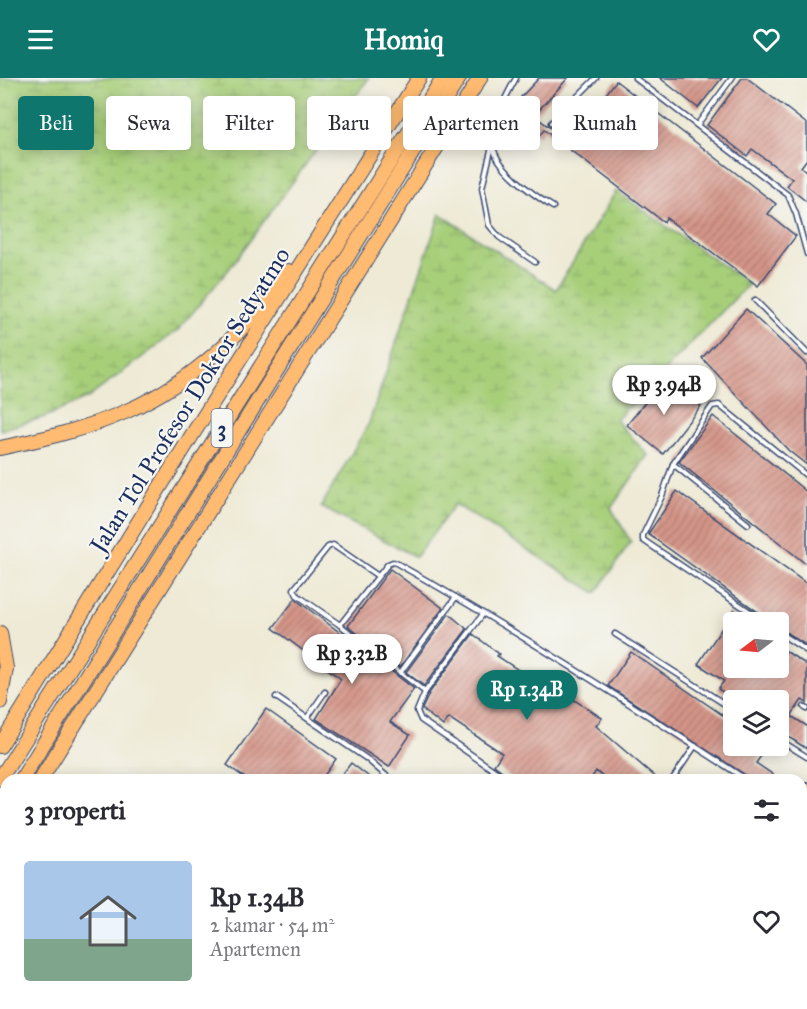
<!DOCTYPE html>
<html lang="id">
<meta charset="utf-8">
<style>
:root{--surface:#fff;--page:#f2f2f3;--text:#2b2b33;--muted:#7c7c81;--line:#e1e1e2;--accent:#0f766e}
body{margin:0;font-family:"IM FELL Great Primer",serif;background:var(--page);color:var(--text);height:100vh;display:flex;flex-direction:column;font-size:22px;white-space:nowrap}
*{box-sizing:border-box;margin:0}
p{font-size:20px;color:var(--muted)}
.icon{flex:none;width:33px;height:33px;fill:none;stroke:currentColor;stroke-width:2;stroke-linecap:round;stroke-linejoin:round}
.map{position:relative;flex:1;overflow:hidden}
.panel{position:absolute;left:0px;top:696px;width:807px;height:236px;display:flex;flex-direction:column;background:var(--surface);border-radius:18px 18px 0 0;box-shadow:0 3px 15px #0003}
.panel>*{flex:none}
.top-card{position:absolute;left:18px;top:18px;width:771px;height:54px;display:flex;gap:12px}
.needle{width:39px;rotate:254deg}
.tools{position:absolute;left:723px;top:534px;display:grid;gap:12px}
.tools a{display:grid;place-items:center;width:66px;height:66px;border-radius:6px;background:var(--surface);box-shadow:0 3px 15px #0003;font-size:30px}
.price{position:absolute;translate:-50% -51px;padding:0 14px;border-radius:21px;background:#fff;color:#222;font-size:20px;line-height:39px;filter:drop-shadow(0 2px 3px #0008)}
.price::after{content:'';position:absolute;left:50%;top:36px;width:18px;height:14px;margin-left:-9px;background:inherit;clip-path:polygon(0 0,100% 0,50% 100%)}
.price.selected{background:var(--accent);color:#fff}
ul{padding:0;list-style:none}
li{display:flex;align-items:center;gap:18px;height:150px;padding:0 24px}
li+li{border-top:2px solid var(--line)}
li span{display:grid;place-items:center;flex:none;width:168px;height:120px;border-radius:6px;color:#555}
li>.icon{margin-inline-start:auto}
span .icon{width:72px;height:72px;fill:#fffc;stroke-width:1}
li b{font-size:26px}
h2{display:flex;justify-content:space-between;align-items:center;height:72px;padding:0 24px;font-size:26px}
.pill{padding:0 21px;border-radius:6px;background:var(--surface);box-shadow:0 3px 15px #0003;font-size:21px;line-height:54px}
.pill.selected{background:var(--accent);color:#fff}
header{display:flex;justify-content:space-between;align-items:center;height:78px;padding:0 24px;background:var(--accent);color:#fff;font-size:27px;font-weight:700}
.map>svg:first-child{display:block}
.wetland{fill:url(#wetland-marsh);stroke:#617f6c;stroke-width:1.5}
.building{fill:url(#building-hatch)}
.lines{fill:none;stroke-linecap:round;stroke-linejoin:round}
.service-casing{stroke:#3b4b70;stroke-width:7}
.minor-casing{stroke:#3b4b70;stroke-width:10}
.secondary-casing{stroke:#3b4b70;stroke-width:14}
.motorway-casing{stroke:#3b4b70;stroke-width:16}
.service{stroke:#fff;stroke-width:4}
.minor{stroke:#fff;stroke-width:8}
.secondary{stroke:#ffe4c6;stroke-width:10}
.motorway{stroke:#ffbb71;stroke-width:14}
.labels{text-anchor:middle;stroke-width:4.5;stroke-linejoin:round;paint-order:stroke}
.shield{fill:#f6f6f2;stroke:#5d6b8a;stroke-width:1.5}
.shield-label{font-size:22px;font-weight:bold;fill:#1b2f5e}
.street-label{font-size:24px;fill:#1b2f5e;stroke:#f6f6f2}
</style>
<header><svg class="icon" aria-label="menu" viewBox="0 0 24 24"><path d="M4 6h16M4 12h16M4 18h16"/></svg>Homiq<svg class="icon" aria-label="heart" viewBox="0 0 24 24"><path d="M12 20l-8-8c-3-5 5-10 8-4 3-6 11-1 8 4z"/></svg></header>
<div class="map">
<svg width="807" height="931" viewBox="0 0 807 931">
<defs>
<pattern id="wetland-marsh" width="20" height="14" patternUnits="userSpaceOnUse" patternTransform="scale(1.5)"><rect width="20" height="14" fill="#a7cf79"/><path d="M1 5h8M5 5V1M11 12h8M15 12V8" fill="none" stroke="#8fb26b"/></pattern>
<pattern id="building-hatch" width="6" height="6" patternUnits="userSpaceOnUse" patternTransform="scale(1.5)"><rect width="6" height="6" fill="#d59588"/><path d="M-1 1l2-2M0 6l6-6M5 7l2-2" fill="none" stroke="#ac7a72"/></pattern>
</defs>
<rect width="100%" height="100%" fill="#f6f6f2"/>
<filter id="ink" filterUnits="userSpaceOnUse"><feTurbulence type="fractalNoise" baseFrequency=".0167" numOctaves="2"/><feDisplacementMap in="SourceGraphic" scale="12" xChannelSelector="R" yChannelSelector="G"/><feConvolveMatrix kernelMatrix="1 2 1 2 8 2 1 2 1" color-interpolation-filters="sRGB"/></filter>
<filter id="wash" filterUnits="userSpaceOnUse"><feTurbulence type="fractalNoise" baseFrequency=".008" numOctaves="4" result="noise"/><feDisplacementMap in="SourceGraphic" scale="24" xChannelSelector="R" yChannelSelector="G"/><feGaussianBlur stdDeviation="1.35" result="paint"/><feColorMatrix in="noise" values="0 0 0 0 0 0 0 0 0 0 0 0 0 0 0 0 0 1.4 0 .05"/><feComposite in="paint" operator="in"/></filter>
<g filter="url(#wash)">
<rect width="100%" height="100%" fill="#eeead5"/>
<!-- wetland -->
<g class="wetland">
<path d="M0,0H369L229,191L178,252L89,319L45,339L0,352Z"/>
<path d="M616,113L749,206L616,342L648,377L611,430L631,464L596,515L455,426L416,479L321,429L369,345L440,136L556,212Z"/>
<path d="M0,805L6,809V848L0,858Z"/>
</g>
<g id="blocks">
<!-- building -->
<g class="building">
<path d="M539,0H568L534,37L549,49L557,52L574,30L587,41L616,3L776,126L768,136L796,158L758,208L666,140L664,144L544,52L539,58L520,46L531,29L521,19Z"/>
<path d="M660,0H722L698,30Z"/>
<path d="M742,0H747L807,46V81L801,89L807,94V124L787,108L792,101L752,71L747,78L707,47Z"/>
<path d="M746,231L807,287V387L789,373L702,280Z"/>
<path d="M665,300L701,328L663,376L627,347Z"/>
<path d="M713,338L807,414V487L679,384Z"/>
<path d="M677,413L807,506V568L778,549V544H772L648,456Z"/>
<path d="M390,491L443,530L400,589L348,548Z"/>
<path d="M295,521L342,556L343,555L414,611L390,644L410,657L389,689L316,641L341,601L273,550Z"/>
<path d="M734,532V590H778V568L807,587V625L802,622L791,638L807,648V671L778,652V622H735L718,611L724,603L698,586Z"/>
<path d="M449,536L467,551L424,608L406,594Z"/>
<path d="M473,556L499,576L497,578L544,609L547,604L602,640L596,648L659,702H607L596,693L590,702H514L494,687L502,675L449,640L443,648L422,631L430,614Z"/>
<path d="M631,574L734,645V668H768L756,685L781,702H753L608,608Z"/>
<path d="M266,631L336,681L321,702H248L227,687Z"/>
<path d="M351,685L373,702H338Z"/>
</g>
</g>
</g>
<g filter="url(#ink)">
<use href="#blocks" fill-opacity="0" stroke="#3b4b70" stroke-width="1.5"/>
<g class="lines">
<!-- service casing -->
<g class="service-casing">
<g id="service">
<path d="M516,0C505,20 493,42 493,66C493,88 535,118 553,129"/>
<path d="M635,0L788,117L796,136L807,176"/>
<path d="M551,45L596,0"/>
<path d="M697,47L732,0"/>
<path d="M492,68L482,110L489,147L499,159L535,184"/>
<path d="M755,222L807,275"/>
<path d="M673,386L748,446"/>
<path d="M378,498L333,467L328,469L294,511L297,517L340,547L388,486L393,484L396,485C516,552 632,627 747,702"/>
<path d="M765,544L643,462V457L662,418L673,386L712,328L719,327L807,398"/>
<path d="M340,547L425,614L417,633L421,642L508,702"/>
<path d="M778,554L807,573"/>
<path d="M615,556L734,632"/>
<path d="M400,595L456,519"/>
<path d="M425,614L483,536"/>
<path d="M276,619L367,681L391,702"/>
<path d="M804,629L807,631"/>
<path d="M307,640L325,614"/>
<path d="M778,661L807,679"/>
<path d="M672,702L695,668"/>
<path d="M801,728L807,733"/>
<path d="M801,778L807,782"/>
<path d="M21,926L28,930"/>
<path d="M343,926L348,931"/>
<path d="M643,926L650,931"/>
<path d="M721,926L729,931"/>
</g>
</g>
<!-- minor casing -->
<g class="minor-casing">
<path id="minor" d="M801,854L807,857"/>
</g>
<!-- secondary casing -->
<g class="secondary-casing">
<g id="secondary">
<path d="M801,720L807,711"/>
<path d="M678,931L682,926"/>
</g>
</g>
<!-- motorway casing -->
<g class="motorway-casing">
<g id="motorway">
<path d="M0,370C43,361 87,351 127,333C192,304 249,251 288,193"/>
<path d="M0,555L6,590L0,624"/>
<path d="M0,668L194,354L419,0"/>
<path d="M0,701L443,0"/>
<path d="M21,702L459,0"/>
<path d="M40,702L480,0"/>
<path d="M0,736L6,726"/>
<path d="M0,766L6,757"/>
</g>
</g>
<!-- service -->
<use href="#service" class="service"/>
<!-- minor -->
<use href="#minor" class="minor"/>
<!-- secondary -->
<use href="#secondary" class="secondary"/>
<!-- motorway -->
<use href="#motorway" class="motorway"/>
</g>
</g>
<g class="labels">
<!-- shield labels -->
<rect class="shield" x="211.5" y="331" width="21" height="38" rx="4.5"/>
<g class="shield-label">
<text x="222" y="358">3</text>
</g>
<!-- street labels -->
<g class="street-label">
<text transform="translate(190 322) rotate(-58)" y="8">Jalan Tol Profesor Doktor Sedyatmo</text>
</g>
</g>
</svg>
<div class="tools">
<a><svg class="needle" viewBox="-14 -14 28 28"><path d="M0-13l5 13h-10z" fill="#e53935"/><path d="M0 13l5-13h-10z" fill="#7c7c81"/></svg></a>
<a><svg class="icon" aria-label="layers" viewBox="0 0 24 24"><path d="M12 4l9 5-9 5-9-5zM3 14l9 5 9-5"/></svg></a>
</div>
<b class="price" style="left:664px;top:338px">Rp 3.94B</b>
<b class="price" style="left:352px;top:607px">Rp 3.32B</b>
<b class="price selected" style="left:527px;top:643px">Rp 1.34B</b>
<div class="top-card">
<a class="pill selected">Beli</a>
<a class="pill">Sewa</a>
<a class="pill">Filter</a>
<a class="pill">Baru</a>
<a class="pill">Apartemen</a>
<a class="pill">Rumah</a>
</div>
<section class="panel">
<h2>3 properti<svg class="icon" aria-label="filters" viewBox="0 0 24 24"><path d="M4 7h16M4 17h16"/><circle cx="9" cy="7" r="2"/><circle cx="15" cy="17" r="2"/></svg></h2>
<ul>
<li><span style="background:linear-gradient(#a9c7e8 65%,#7fa58c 0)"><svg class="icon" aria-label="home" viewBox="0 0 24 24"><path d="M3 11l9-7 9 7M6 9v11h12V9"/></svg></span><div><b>Rp 1.34B</b><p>2 kamar · 54 m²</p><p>Apartemen</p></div><svg class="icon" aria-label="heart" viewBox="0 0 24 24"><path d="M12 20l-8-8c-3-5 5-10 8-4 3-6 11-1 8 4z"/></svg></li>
</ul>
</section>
</div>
